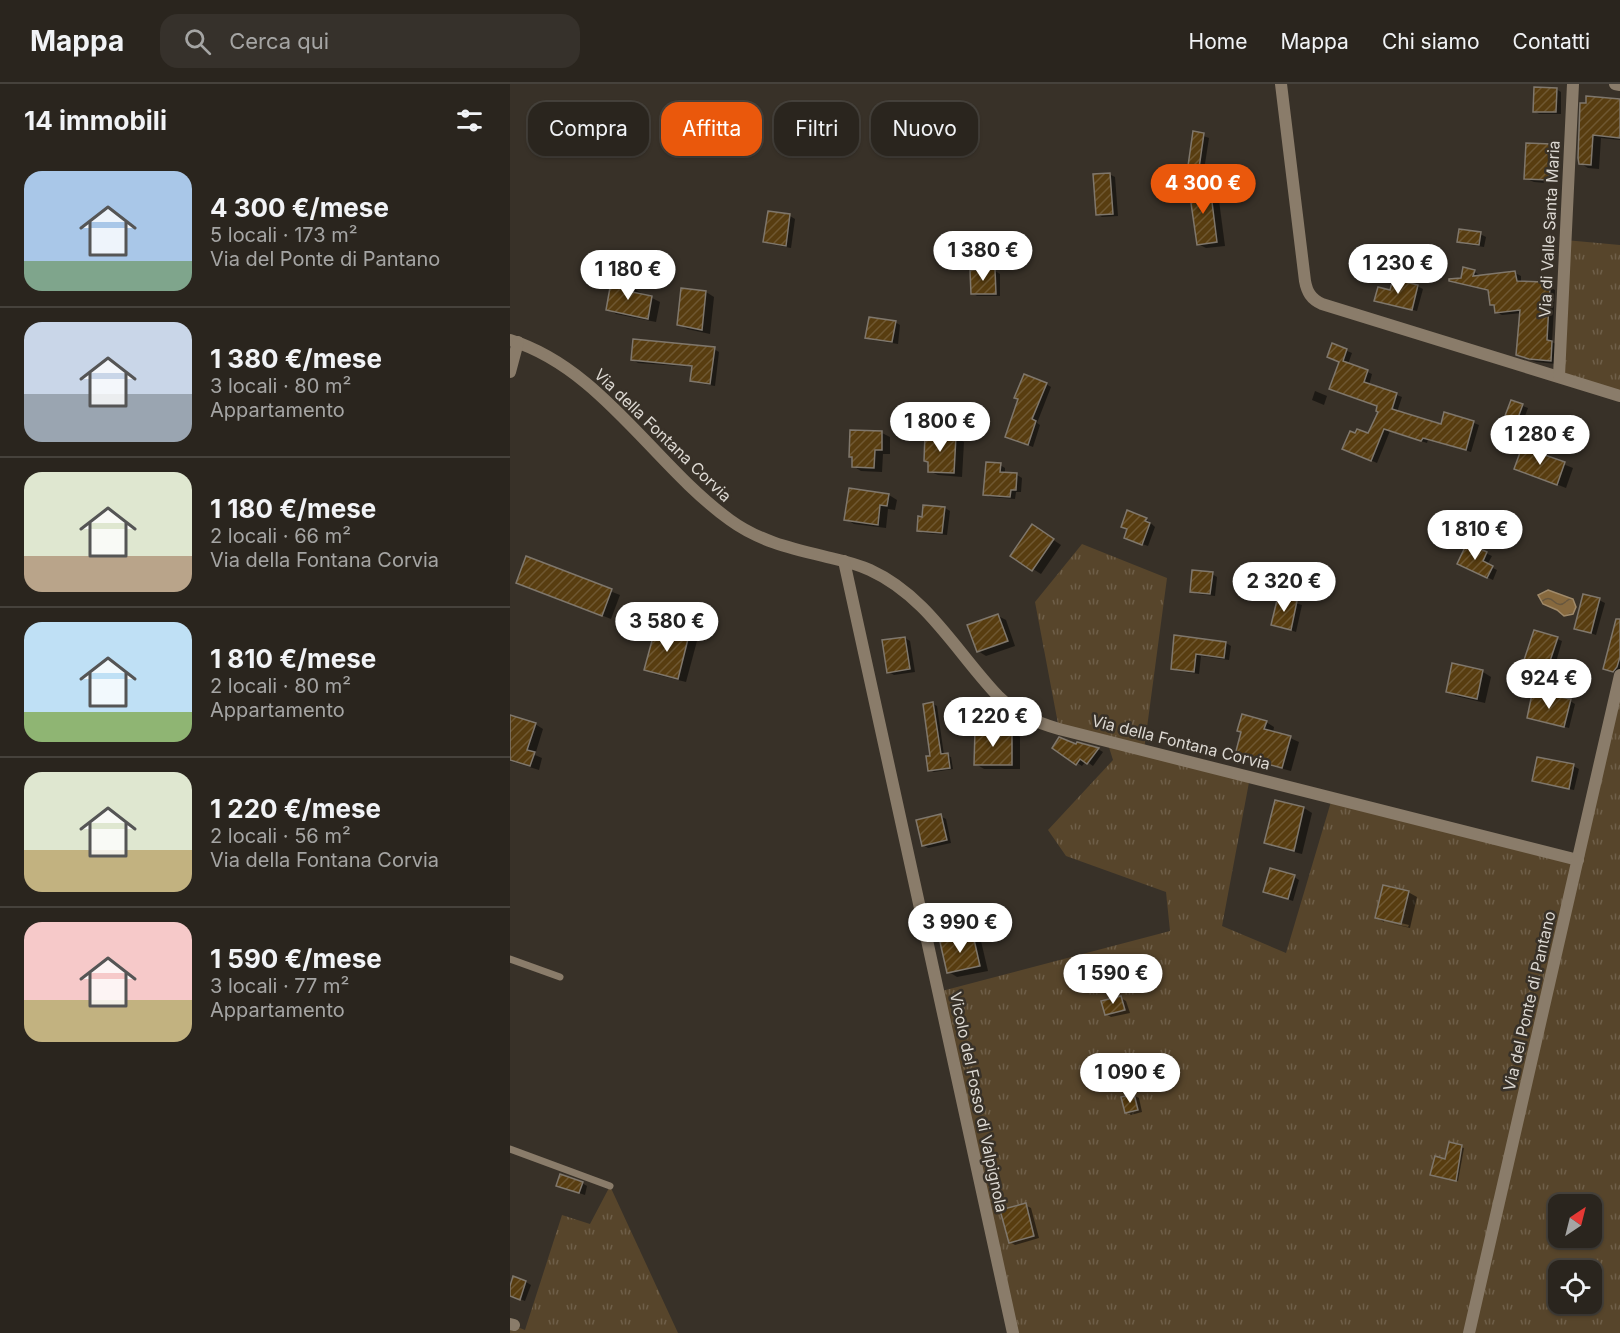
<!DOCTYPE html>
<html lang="it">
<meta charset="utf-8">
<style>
:root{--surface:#2a251e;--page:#36312b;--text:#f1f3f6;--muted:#a5a5a4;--line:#46423c;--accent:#ea580c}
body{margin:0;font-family:Inter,sans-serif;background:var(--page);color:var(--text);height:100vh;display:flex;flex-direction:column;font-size:22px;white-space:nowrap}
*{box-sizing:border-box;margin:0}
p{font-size:20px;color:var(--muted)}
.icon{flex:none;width:33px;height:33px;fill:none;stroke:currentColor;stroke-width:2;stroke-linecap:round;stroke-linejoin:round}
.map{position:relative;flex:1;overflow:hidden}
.details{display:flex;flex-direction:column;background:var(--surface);width:510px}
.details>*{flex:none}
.banner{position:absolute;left:18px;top:18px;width:570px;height:54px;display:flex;gap:12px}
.needle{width:39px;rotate:35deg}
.fabs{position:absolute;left:1038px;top:1110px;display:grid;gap:12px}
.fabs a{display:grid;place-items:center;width:54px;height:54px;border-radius:12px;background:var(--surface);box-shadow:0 2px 4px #0004,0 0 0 2px var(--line);font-size:30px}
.price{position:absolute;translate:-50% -51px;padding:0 14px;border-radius:21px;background:#fff;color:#222;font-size:20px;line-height:39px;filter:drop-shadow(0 2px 3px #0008)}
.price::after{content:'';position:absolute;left:50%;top:36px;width:18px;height:14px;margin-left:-9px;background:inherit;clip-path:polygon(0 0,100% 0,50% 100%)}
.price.active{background:var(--accent);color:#fff}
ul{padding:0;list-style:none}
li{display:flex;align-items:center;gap:18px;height:150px;padding:0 24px}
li+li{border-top:2px solid var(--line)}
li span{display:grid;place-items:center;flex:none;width:168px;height:120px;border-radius:18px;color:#555}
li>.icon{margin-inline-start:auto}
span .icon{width:72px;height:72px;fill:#fffc;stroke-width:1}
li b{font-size:26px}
h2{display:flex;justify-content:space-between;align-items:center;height:72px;padding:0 24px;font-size:26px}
.chip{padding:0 21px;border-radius:18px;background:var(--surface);box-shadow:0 2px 4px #0004,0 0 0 2px var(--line);font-size:21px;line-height:54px}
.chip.active{background:var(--accent);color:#fff}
header{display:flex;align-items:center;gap:36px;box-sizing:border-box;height:84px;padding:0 30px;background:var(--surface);border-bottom:2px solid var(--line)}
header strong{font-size:28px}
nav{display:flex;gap:33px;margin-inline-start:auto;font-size:21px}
.search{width:420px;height:54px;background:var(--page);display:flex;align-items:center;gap:15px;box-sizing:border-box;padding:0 21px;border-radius:18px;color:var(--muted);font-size:22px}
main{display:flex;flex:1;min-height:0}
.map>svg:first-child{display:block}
.grass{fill:url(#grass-tufts);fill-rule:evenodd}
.water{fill:url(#water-waves);stroke:#a08a6a;stroke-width:1.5}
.shadow{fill:#0007}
.building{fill:url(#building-hatch);stroke:#7f776c;stroke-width:1.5}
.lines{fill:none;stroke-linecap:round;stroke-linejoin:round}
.service{stroke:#8a7c6a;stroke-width:7}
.minor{stroke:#8a7c6a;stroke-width:12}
.labels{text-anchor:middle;stroke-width:5;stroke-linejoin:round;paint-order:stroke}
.street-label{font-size:16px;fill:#dcd8d2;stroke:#383128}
</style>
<header>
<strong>Mappa</strong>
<div class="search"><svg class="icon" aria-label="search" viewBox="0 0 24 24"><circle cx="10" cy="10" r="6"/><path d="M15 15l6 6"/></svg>Cerca qui</div>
<nav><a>Home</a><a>Mappa</a><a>Chi siamo</a><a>Contatti</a></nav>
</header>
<main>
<section class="details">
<h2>14 immobili<svg class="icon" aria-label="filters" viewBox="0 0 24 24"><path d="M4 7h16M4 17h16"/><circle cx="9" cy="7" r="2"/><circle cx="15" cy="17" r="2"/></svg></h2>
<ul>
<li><span style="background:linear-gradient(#a9c7e8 75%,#7fa58c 0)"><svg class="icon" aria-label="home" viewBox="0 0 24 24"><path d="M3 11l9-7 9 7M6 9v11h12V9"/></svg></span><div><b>4 300 €/mese</b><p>5 locali · 173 m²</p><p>Via del Ponte di Pantano</p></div></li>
<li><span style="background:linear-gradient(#c9d6e8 60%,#9aa5b1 0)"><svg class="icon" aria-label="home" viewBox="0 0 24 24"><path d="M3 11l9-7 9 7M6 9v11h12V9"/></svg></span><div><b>1 380 €/mese</b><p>3 locali · 80 m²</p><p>Appartamento</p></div></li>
<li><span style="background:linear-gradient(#dfe7d0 70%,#b9a48a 0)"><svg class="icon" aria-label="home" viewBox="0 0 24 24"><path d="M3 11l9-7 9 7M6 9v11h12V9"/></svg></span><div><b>1 180 €/mese</b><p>2 locali · 66 m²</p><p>Via della Fontana Corvia</p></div></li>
<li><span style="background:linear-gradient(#bfe0f5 75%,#8fb573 0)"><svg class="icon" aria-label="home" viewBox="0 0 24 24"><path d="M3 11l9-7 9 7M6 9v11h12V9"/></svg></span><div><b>1 810 €/mese</b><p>2 locali · 80 m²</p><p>Appartamento</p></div></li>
<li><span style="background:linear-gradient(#dfe7d0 65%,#c2b280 0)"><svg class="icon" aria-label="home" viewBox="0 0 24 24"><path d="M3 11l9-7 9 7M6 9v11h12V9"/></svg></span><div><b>1 220 €/mese</b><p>2 locali · 56 m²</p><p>Via della Fontana Corvia</p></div></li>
<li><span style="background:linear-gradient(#f6c9c9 65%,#c2b280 0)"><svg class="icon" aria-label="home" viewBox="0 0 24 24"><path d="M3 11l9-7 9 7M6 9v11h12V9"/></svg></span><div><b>1 590 €/mese</b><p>3 locali · 77 m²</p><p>Appartamento</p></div></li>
</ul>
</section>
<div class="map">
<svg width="1110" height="1249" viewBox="0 0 1110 1249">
<defs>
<pattern id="grass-tufts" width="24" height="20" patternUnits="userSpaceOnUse" patternTransform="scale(1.5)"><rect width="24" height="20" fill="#57452b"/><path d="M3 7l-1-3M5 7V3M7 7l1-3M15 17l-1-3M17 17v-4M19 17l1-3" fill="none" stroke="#6f5f49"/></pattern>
<pattern id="water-waves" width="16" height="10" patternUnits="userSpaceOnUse" patternTransform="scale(1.5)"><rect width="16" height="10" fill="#87693e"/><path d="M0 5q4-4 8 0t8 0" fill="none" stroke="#68573e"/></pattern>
<pattern id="building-hatch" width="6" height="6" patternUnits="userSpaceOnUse" patternTransform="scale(1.5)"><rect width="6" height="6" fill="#583d10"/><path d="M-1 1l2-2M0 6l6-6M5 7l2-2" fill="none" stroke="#6f5832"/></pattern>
</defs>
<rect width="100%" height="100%" fill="#383128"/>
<!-- grass -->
<g class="grass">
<path d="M1055,156L1110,161V312L1049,292Z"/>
<path d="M572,460L657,494L634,666L740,693L712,842L776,869L823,711L1068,776L1110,591V1249H503L428,908L660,847L656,808L556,772L538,746L603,676L597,657L549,645L525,518ZM1048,1120H1082V1154H1048ZM1048,1186H1082V1220H1048Z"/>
<path d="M100,1102L168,1249H0V1240L15,1246L52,1131L80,1140Z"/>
</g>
<!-- water -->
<path class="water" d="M1038,506L1063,515L1066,523L1063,530L1054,532L1047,526L1033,520L1028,511Z"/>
<!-- shadow -->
<g class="shadow">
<path d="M1046,5L1051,8V30H1029L1024,27Z"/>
<path d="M1110,17V56L1091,54L1089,85L1078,84L1070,79L1072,20Z"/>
<path d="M685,49L699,54L694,86L680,81Z"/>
<path d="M1040,61L1049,66L1047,100L1024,98L1015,94Z"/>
<path d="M599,90L605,93L608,132L592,133L587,130Z"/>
<path d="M699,104L708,109L715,162L696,164L688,160Z"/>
<path d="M259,129L280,132L285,135L281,164L260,160L254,157Z"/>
<path d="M970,150L976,153L974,163L954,160L949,157Z"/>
<path d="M485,187L490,190V212H467L462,209Z"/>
<path d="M964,188L970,191L969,193L1005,189L1011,192V198L1033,199L1045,206L1042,258L1048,261L1047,280L1026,278L1008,271L1012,229L992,231L986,228V223L981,220L980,207L941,196L952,195Z"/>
<path d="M907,202L913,205L907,227L866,216L882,208Z"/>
<path d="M123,204L131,209V211L142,214L150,218L146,238L106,230L98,225Z"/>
<path d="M196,208L204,213L200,250L177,245L169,240Z"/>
<path d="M385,238L390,241L388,260L362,256L357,253Z"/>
<path d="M822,261L842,269L838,280L862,290L859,301L892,313L887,328L932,342L964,339L969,341L961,368L918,355L917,359L880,347L867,379L840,367L859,351L870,328L868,323L826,307L831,278Z"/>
<path d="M204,265L209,268L205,302L187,299L182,296L183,283L128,279L123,276Z"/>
<path d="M536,300L541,303L527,339L530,341L523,363L497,353Z"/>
<path d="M805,307L817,312L814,321L802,316Z"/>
<path d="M1002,318L1018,324L1011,343L1000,339Z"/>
<path d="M372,349L380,353V370H373L372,388L351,387L343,382V374L340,372Z"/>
<path d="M445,353L454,358L452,393L428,391L419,387L420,379Z"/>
<path d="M1013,364L1063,384L1056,404L1005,384Z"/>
<path d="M490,381L495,384V390L507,391L512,394L511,408H506L505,415L480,413L475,410Z"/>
<path d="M379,411L387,416L385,426L378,425L376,444L344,440L336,435Z"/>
<path d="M435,424L440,427L437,451L413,449L408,446Z"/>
<path d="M636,435L645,443L638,462L621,456Z"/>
<path d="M530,447L551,461L531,490L502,472Z"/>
<path d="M958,461L982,472L977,481L987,486L983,496L954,482Z"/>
<path d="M16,474L110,511L101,535L7,498Z"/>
<path d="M702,490L707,493L705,512L687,510L681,507Z"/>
<path d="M769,514L792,521L786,548L763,540Z"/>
<path d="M1089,516L1095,519L1086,551L1066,544Z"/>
<path d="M488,532L496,536L505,562L476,572L468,567Z"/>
<path d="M179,552L187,557L176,598L144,590L136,585Z"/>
<path d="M666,553L716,559L721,562L719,576L691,572L689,590L668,587L662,584Z"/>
<path d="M395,554L400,557L405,588L384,591L379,588Z"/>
<path d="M1047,555L1052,557L1044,585L1021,578Z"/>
<path d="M1110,556V588L1109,590L1095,584Z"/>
<path d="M943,581L973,588L981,593L975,619L946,612L937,607Z"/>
<path d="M1045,617H1060L1065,620L1059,644L1018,633Z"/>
<path d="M423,620L427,622L434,671L441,673L443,685L424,688L420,686L422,673Z"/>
<path d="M0,632L25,640L33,645L25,671L32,674L29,686L0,677Z"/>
<path d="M756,638L764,643L763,649L780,654L789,658L781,687L735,675L727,670Z"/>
<path d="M502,648L510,653V685H474L466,680Z"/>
<path d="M566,662L588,665L593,668L583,682L576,677L572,682L544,664Z"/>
<path d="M1063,682L1069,685L1064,706L1029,699L1024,696Z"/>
<path d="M794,724L802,729L792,770L764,763L756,759Z"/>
<path d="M430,732L436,735L441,759L418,764L413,761Z"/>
<path d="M784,793L789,796L783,817L755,808Z"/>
<path d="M898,808L907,813L900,844L875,838L898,843L899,841L874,835V838L867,834Z"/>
<path d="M463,852L471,857L478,887L447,893L439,888Z"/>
<path d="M611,914L616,917L620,929L601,933L596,930Z"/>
<path d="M623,1011L629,1014L632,1028L621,1031L616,1028Z"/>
<path d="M940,1060L954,1064L948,1097L924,1091L936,1077Z"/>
<path d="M72,1099L77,1102L75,1111L48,1102Z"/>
<path d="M515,1121L521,1124L529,1154L505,1161L500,1158Z"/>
<path d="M16,1198L21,1201L15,1217L0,1211V1207Z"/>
</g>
<!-- building -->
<g class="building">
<path d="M1024,3L1047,4L1046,28H1023Z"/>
<path d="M1076,12L1110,15V54L1083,51L1081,81L1069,80L1068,74L1070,19H1076Z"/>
<path d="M683,47L694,49L689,84L678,82Z"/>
<path d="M1016,59L1041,60L1039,96L1014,95Z"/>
<path d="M600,89L603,130L586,131L583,90Z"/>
<path d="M700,102L707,158L687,161L679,105Z"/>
<path d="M258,127L280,130L276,162L253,158Z"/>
<path d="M949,145L971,148L969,161L947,158Z"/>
<path d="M953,183L965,186L963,192L1005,187L1007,197L1033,198V201L1040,202L1037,256L1042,257L1041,277L1019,275L1006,271L1010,226L985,229L984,221H980L978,206L939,197V195L951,194Z"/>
<path d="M485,185L486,210H461L460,186Z"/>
<path d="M883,195L908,201L902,226L864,217L868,203L880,206Z"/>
<path d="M101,198L124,203L122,208L142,212L138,235L96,226Z"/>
<path d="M171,204L196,207L192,246L167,241Z"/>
<path d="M359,233L386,237L382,258L355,254Z"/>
<path d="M123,255L205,263L200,300L180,297L182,282L121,276Z"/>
<path d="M822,259L837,265L833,277L858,286L854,298L887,309L882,325L931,340L934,328L964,337L956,366L913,354L911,357L874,345L861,377L832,365L840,347L845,349L847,345L858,349L868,328L866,327L867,322L819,305L829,278L817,273Z"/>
<path d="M514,290L537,299L522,335L526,337L518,361L495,353L508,315L504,314Z"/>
<path d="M1001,316L1013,320L1005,342L993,337Z"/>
<path d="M340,346L372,347V366H365L364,384L342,383V373H339Z"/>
<path d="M415,350L446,352L444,389L418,388V378L414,377Z"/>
<path d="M1012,363L1055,378L1047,401L1004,385Z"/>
<path d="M476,378L491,379L490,388L507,389L506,406H501L500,413L473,411Z"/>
<path d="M339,404L379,410L377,422L370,421L368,441L334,436Z"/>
<path d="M413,421L435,423L432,449L407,447L408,432L412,433Z"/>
<path d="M617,426L637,434L635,437L640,439L632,461L614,454L617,445L611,443Z"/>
<path d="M522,440L544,455L522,487L500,472Z"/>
<path d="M957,459L977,468L973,477L983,482L977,494L947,480Z"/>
<path d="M16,472L102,505L92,532L6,499Z"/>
<path d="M682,486L703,488L700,510L680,508Z"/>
<path d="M1073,510L1090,514L1081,549L1064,545Z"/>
<path d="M768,512L787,517L781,546L761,541Z"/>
<path d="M488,530L498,557L467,568L457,541Z"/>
<path d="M1106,535H1110V573L1107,583L1103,588L1093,585Z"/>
<path d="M146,542L179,551L168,595L134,586Z"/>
<path d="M1024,546L1048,553L1038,583L1014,576Z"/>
<path d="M664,551L716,558L714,574L686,570L684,588L661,585Z"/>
<path d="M395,553L400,585L377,589L372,556Z"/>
<path d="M942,579L973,586L967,615L936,608Z"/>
<path d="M1022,610L1044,615V612L1061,615L1054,643L1017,634Z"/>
<path d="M423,618L431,670L438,669L440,684L418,687L416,672H420L413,620Z"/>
<path d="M732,630L757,637L754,645L781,652L772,684L725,671L731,648L727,647Z"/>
<path d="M0,631L26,639L17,666L25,668L20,682L0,676Z"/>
<path d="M465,646L502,647V681H464Z"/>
<path d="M549,653L566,660L567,658L589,664L577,680L570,675L566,681L542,664Z"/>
<path d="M1027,673L1064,680L1059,705L1022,697Z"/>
<path d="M765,716L794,723L784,767L754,759Z"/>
<path d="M431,730L437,756L412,762L406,736Z"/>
<path d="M760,784L785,791L778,815L753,808Z"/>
<path d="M873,801L899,807L891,840L865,834Z"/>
<path d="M463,851L470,882L437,889L430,858Z"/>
<path d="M611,912L615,926L595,931L591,917Z"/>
<path d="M624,1010L628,1026L615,1029L611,1013Z"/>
<path d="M939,1058L952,1061L946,1097L920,1091L925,1072L935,1075Z"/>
<path d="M50,1090L73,1098L69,1109L46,1102Z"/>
<path d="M516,1119L524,1152L499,1159L490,1126Z"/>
<path d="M3,1192L16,1197L10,1216L0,1212V1202Z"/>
</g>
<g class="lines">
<!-- service -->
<g class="service">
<path d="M0,875L50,893"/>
<path d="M0,1065L100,1102"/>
</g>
<!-- minor -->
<g class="minor">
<path d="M771,0L795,197C797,208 801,215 812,220L1110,312"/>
<path d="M1105,0L1110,1"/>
<path d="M0,256C91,284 144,381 220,436C250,458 284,465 321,474C334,477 347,480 360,486C417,512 447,569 488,612C506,630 525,638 549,645L1068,776"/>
<path d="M0,288L8,258"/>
<path d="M1049,292L1063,0"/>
<path d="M334,477L503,1249"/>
<path d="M0,1240L4,1241"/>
<path d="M959,1249L1110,591"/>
</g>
</g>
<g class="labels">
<!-- street labels -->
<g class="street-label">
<text transform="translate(1039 145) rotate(-87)" y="6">Via di Valle Santa Maria</text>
<text transform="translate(153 351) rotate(44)" y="6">Via della Fontana Corvia</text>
<text transform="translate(671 658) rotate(14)" y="6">Via della Fontana Corvia</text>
<text transform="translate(1019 917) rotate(-77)" y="6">Via del Ponte di Pantano</text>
<text transform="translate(469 1018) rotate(78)" y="6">Vicolo del Fosso di Valpignola</text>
</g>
</g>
</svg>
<div class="fabs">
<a><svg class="needle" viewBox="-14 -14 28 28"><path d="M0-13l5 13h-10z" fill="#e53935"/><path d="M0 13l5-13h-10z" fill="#a5a5a4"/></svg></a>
<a><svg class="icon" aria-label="locate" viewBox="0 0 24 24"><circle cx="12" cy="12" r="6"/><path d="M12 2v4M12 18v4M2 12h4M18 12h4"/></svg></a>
</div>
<b class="price active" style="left:693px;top:131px">4 300 €</b>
<b class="price" style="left:473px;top:198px">1 380 €</b>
<b class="price" style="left:888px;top:211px">1 230 €</b>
<b class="price" style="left:118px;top:217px">1 180 €</b>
<b class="price" style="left:430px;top:369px">1 800 €</b>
<b class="price" style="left:1030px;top:382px">1 280 €</b>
<b class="price" style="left:965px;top:477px">1 810 €</b>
<b class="price" style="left:774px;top:529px">2 320 €</b>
<b class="price" style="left:157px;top:569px">3 580 €</b>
<b class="price" style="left:1039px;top:626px">924 €</b>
<b class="price" style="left:483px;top:664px">1 220 €</b>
<b class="price" style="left:450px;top:870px">3 990 €</b>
<b class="price" style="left:603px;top:921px">1 590 €</b>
<b class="price" style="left:620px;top:1020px">1 090 €</b>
<div class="banner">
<a class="chip">Compra</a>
<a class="chip active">Affitta</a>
<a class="chip">Filtri</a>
<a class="chip">Nuovo</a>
</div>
</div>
</main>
